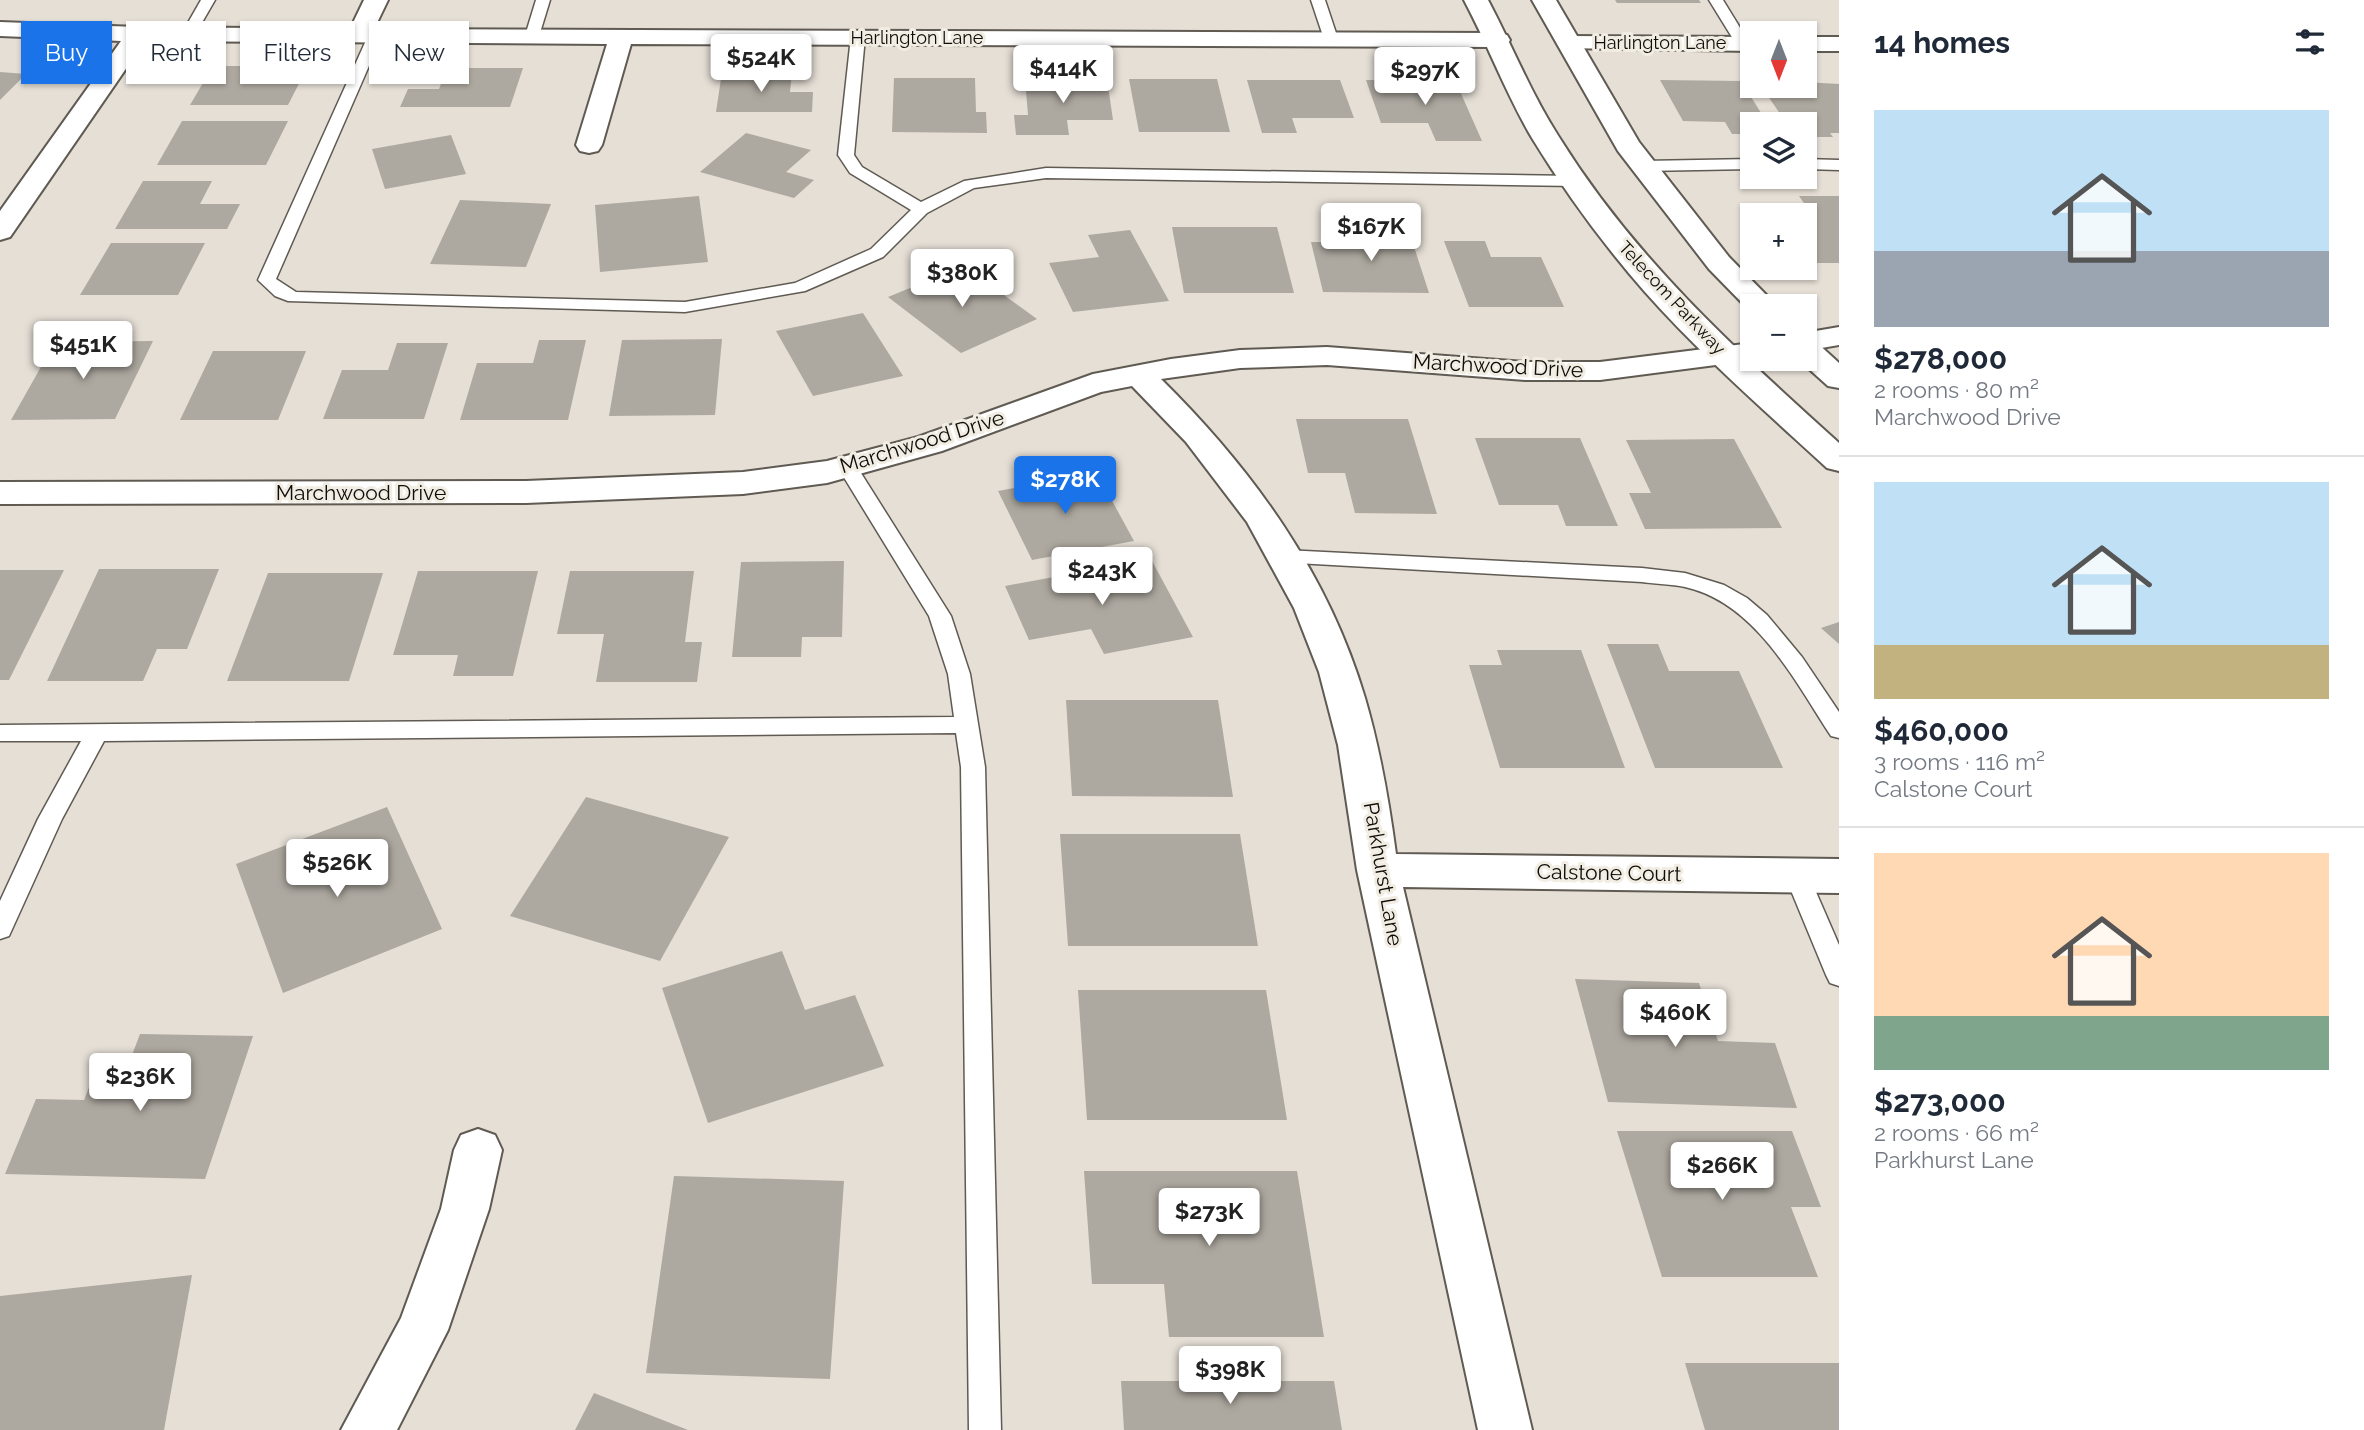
<!DOCTYPE html>
<meta charset="utf-8">
<style>
:root{--surface:#fff;--page:#f6f6f7;--text:#1f2937;--muted:#747a83;--line:#e0e1e3;--accent:#1a73e8}
body{margin:0;font-family:Raleway,sans-serif;background:var(--page);color:var(--text);height:100vh;display:flex;flex-direction:column;font-size:26px;white-space:nowrap}
*{box-sizing:border-box;margin:0}
p{font-size:23px;color:var(--muted)}
.icon{flex:none;width:38px;height:38px;fill:none;stroke:currentColor;stroke-width:2;stroke-linecap:round;stroke-linejoin:round}
.map{position:relative;flex:1;overflow:hidden}
.drawer{display:flex;flex-direction:column;background:var(--surface);width:525px}
.drawer>*{flex:none}
.hud{position:absolute;left:21px;top:21px;width:665px;height:63px;display:flex;gap:14px}
.needle{width:46px;rotate:180deg}
.buttons{position:absolute;left:1740px;top:21px;display:grid;gap:14px}
.buttons a{display:grid;place-items:center;width:77px;height:77px;border-radius:0px;background:var(--surface);box-shadow:0 2px 5px #0004;font-size:35px}
.price{position:absolute;translate:-50% -60px;padding:0 16px;border-radius:7px;background:#fff;color:#222;font-size:23px;line-height:46px;filter:drop-shadow(0 2px 4px #0008)}
.price::after{content:'';position:absolute;left:50%;top:42px;width:21px;height:16px;margin-left:-10px;background:inherit;clip-path:polygon(0 0,100% 0,50% 100%)}
.price.active{background:var(--accent);color:#fff}
ul{padding:0;list-style:none}
li{display:grid;align-content:center;gap:14px;height:371px;padding:0 35px}
li+li{border-top:2px solid var(--line)}
li span{display:grid;place-items:center;height:217px;border-radius:0px;color:#555}
li>.icon{margin-inline-start:auto}
span .icon{width:126px;height:126px;fill:#fffc;stroke-width:1}
li b{font-size:30px}
h2{display:flex;justify-content:space-between;align-items:center;height:84px;padding:0 35px;font-size:30px}
.chip{padding:0 24px;border-radius:0px;background:var(--surface);box-shadow:0 2px 5px #0004;font-size:24px;line-height:63px}
.chip.active{background:var(--accent);color:#fff}
main{display:flex;flex:1;min-height:0}
.map>svg:first-child{display:block}
.building{fill:#aea9a0}
.lines{fill:none;stroke-linecap:round;stroke-linejoin:round}
.service-casing{stroke:#5f5a52;stroke-width:3}
.minor-casing{stroke:#5f5a52;stroke-width:4}
.tertiary-casing{stroke:#5f5a52;stroke-width:4}
.service{fill:#fff;fill-rule:evenodd}
.minor{fill:#fff;fill-rule:evenodd}
.tertiary{fill:#fff;fill-rule:evenodd}
.labels{text-anchor:middle;stroke-width:6;stroke-linejoin:round;paint-order:stroke}
.far-street-label{font-size:18px;fill:#0f0d0a;stroke:#f2ede3}
.street-label{font-size:21px;fill:#0f0d0a;stroke:#f2ede3}
</style>
<main>
<div class="map">
<svg width="1839" height="1430" viewBox="0 0 1839 1430">
<rect width="100%" height="100%" fill="#e5dfd6"/>
<!-- building -->
<g class="building">
<path d="M1615,0H1699L1701,3H1617Z"/>
<path d="M213,66H308L288,105H190Z"/>
<path d="M447,68H523L510,107H400L408,89H439Z"/>
<path d="M0,72L26,74L0,100Z"/>
<path d="M722,72H792L790,92H813L812,112H716Z"/>
<path d="M894,78H975L976,112H986L987,133L892,132Z"/>
<path d="M1025,79H1107L1113,120H1067L1069,135H1016L1014,115H1028Z"/>
<path d="M1129,79H1217L1230,132H1139Z"/>
<path d="M1247,80H1340L1354,118H1292L1297,133H1262Z"/>
<path d="M1366,80H1455L1482,141H1436L1428,123H1381Z"/>
<path d="M1660,80L1741,81L1768,124H1752V134H1732L1725,122L1683,121Z"/>
<path d="M1804,82L1839,84V133H1830L1833,137H1804V124H1787L1761,86H1804Z"/>
<path d="M182,121H288L266,165H157Z"/>
<path d="M746,133L811,150L786,172L814,180L794,198L700,172Z"/>
<path d="M451,135L466,174L385,189L372,149Z"/>
<path d="M143,181H212L200,204H240L227,229H115Z"/>
<path d="M699,196L708,262L600,272L595,205Z"/>
<path d="M1799,196H1839V263H1807L1804,259V222H1817Z"/>
<path d="M460,200L551,204L526,267L430,264Z"/>
<path d="M1357,224L1407,225L1429,293L1323,292L1311,242H1363Z"/>
<path d="M1172,227H1277L1294,293H1184Z"/>
<path d="M1130,230L1169,301L1073,312L1049,263L1099,257L1088,235Z"/>
<path d="M1444,241H1485L1491,257H1541L1564,307H1469Z"/>
<path d="M111,243H205L178,295H80Z"/>
<path d="M964,266L1037,319L961,353L888,297Z"/>
<path d="M863,313L903,376L813,396L776,331Z"/>
<path d="M722,339L715,415L609,416L622,340Z"/>
<path d="M539,340H586L568,420H460L477,363H533Z"/>
<path d="M153,341L115,419L11,420L55,342Z"/>
<path d="M397,343H448L424,419H323L342,370H388Z"/>
<path d="M213,351H306L278,420H180Z"/>
<path d="M1296,419H1408L1437,514L1355,513L1345,473H1308Z"/>
<path d="M1475,438H1580L1618,526H1566L1558,505H1499Z"/>
<path d="M1734,439L1782,528L1645,529L1629,493H1651L1626,440Z"/>
<path d="M1097,473L1134,541L1032,560L998,491Z"/>
<path d="M1151,559L1193,637L1104,654L1091,629L1029,640L1005,586Z"/>
<path d="M844,561L842,637H802L801,657H732L741,562Z"/>
<path d="M99,569H219L187,649H157L143,681H47Z"/>
<path d="M0,570H64L9,680H0Z"/>
<path d="M418,571H538L513,676H453L458,655H393Z"/>
<path d="M570,571H694L685,642H702L697,682H596L604,634H557Z"/>
<path d="M268,573H383L349,681H227Z"/>
<path d="M1839,622V644L1821,628Z"/>
<path d="M1607,644H1658L1669,671H1739L1783,768H1655Z"/>
<path d="M1497,650H1581L1625,768H1500L1469,665H1502Z"/>
<path d="M1066,700H1218L1233,797L1072,796Z"/>
<path d="M586,797L729,837L660,961L510,916Z"/>
<path d="M387,807L442,929L283,993L236,864Z"/>
<path d="M1060,834H1240L1258,946H1068Z"/>
<path d="M782,951L805,1010L855,995L884,1066L708,1123L662,988Z"/>
<path d="M1575,979L1699,983L1718,1041L1775,1043L1797,1108L1608,1102Z"/>
<path d="M1078,990H1266L1287,1120H1087Z"/>
<path d="M140,1034L253,1036L205,1179L5,1174L36,1099L84,1100L99,1062L129,1063Z"/>
<path d="M1617,1131H1792L1821,1207H1791L1818,1277H1662Z"/>
<path d="M1084,1171H1297L1324,1337H1169L1164,1284H1092Z"/>
<path d="M674,1176L844,1181L830,1379L646,1373Z"/>
<path d="M192,1275L164,1430H0V1296Z"/>
<path d="M1685,1363H1839V1430H1705Z"/>
<path d="M1121,1381H1334L1342,1430H1124Z"/>
<path d="M594,1393L688,1430H575Z"/>
</g>
<g class="lines">
<!-- service casing -->
<g class="service-casing">
<g id="service">
<path d="M201,0H215L193,38H183L181,35Z"/>
<path d="M536,0H550L539,36L532,40L525,36Z"/>
<path d="M1311,0H1325L1338,39L1336,42L1331,43L1324,39Z"/>
<path d="M1709,0H1723L1750,44L1748,47H1738Z"/>
<path d="M375,32L382,36L276,279L296,292L685,302L795,283L871,249L911,210L850,173L838,155L851,37L858,33L865,37L854,155L862,167L921,202L964,181L1046,168L1577,176L1585,181L1577,186L1046,178L974,188L927,213L883,257L805,291L685,312L288,301L275,296L258,280L368,36Z"/>
<path d="M1752,159V169L1644,171L1636,166L1644,161Z"/>
<path d="M1804,159L1839,160V170L1804,169Z"/>
<path d="M847,460L854,462L951,616L970,674L985,767L1001,1430H969L961,767L956,733L104,741L62,819L9,936L0,939V901L38,819L81,741H0V725L954,717L948,674L929,616L837,466L840,462Z"/>
<path d="M1285,550L1642,568L1685,573L1724,585L1747,598L1767,615L1802,657L1839,712V738L1831,736C1794,680 1756,603 1685,587C1671,584 1656,584 1642,582L1278,562L1275,557L1278,552Z"/>
<path d="M1797,866L1806,869L1839,945V986L1830,983L1826,975L1785,876L1788,869Z"/>
</g>
</g>
<!-- minor casing -->
<g class="minor-casing">
<g id="minor">
<path d="M364,0H388L374,29L1498,33L1507,35L1510,40L1507,45L1498,47L631,44L602,145L598,151L589,153L580,151L576,145L607,44L145,41L10,237L0,240V211L121,41L0,36V22L138,27L350,29Z"/>
<path d="M1569,36L1752,37V51L1560,48L1557,43L1560,38Z"/>
<rect x="1804" y="37" width="35" height="14"/>
<path d="M1839,327V345L1804,351V333Z"/>
<path d="M1752,343V359H1762L1600,380H1525L1327,365L1240,368L1161,379C1252,469 1328,573 1365,698C1380,749 1389,801 1396,854L1839,859V893L1403,887L1532,1430H1478L1357,870L1338,745L1319,672L1294,608L1247,522L1186,442L1132,386L1101,392L942,451L827,483L743,494L526,503L0,504V482L526,481L743,472L827,461L918,437L1093,374L1171,359L1240,350L1327,347L1525,362H1600Z"/>
<path d="M478,1129L495,1135L502,1150L489,1209L448,1330L397,1430H341L401,1318L441,1209L454,1150L461,1135Z"/>
</g>
</g>
<!-- tertiary casing -->
<g class="tertiary-casing">
<g id="tertiary">
<path d="M1464,0H1488C1512,45 1531,94 1559,137C1635,259 1734,348 1839,443V471L1827,468C1765,411 1701,355 1645,292C1603,244 1565,192 1532,138C1506,94 1488,45 1464,0Z"/>
<path d="M1532,0H1556L1639,142L1729,257L1777,306H1752L1751,312L1709,269L1618,151Z"/>
<path d="M1804,339L1815,341L1839,363V388L1828,386L1798,359H1804Z"/>
</g>
</g>
<!-- service -->
<use href="#service" class="service"/>
<!-- minor -->
<use href="#minor" class="minor"/>
<!-- tertiary -->
<use href="#tertiary" class="tertiary"/>
</g>
<g class="labels">
<!-- far-street labels -->
<g class="far-street-label">
<text x="917" y="44">Harlington Lane</text>
<text x="1660" y="49">Harlington Lane</text>
<text transform="translate(1672 298) rotate(47)" y="6">Telecom Parkway</text>
</g>
<!-- street labels -->
<g class="street-label">
<text transform="translate(1498 366) rotate(3)" y="7">Marchwood Drive</text>
<text transform="translate(922 442) rotate(-17)" y="7">Marchwood Drive</text>
<text x="361" y="500">Marchwood Drive</text>
<text transform="translate(1609 873) rotate(1)" y="7">Calstone Court</text>
<text transform="translate(1383 874) rotate(80)" y="7">Parkhurst Lane</text>
</g>
</g>
</svg>
<div class="buttons">
<a><svg class="needle" viewBox="-14 -14 28 28"><path d="M0-13l5 13h-10z" fill="#e53935"/><path d="M0 13l5-13h-10z" fill="#747a83"/></svg></a>
<a><svg class="icon" aria-label="layers" viewBox="0 0 24 24"><path d="M12 4l9 5-9 5-9-5zM3 14l9 5 9-5"/></svg></a>
<a>+</a>
<a>−</a>
</div>
<b class="price" style="left:761px;top:94px">$524K</b>
<b class="price" style="left:1063px;top:105px">$414K</b>
<b class="price" style="left:1425px;top:107px">$297K</b>
<b class="price" style="left:1371px;top:263px">$167K</b>
<b class="price" style="left:962px;top:309px">$380K</b>
<b class="price" style="left:83px;top:381px">$451K</b>
<b class="price active" style="left:1065px;top:516px">$278K</b>
<b class="price" style="left:1102px;top:607px">$243K</b>
<b class="price" style="left:337px;top:899px">$526K</b>
<b class="price" style="left:1675px;top:1049px">$460K</b>
<b class="price" style="left:140px;top:1113px">$236K</b>
<b class="price" style="left:1722px;top:1202px">$266K</b>
<b class="price" style="left:1209px;top:1248px">$273K</b>
<b class="price" style="left:1230px;top:1406px">$398K</b>
<div class="hud">
<a class="chip active">Buy</a>
<a class="chip">Rent</a>
<a class="chip">Filters</a>
<a class="chip">New</a>
</div>
</div>
<section class="drawer">
<h2>14 homes<svg class="icon" aria-label="filters" viewBox="0 0 24 24"><path d="M4 7h16M4 17h16"/><circle cx="9" cy="7" r="2"/><circle cx="15" cy="17" r="2"/></svg></h2>
<ul>
<li><span style="background:linear-gradient(#bfe0f5 65%,#9aa5b1 0)"><svg class="icon" aria-label="home" viewBox="0 0 24 24"><path d="M3 11l9-7 9 7M6 9v11h12V9"/></svg></span><div><b>$278,000</b><p>2 rooms · 80 m²</p><p>Marchwood Drive</p></div></li>
<li><span style="background:linear-gradient(#bfe0f5 75%,#c2b280 0)"><svg class="icon" aria-label="home" viewBox="0 0 24 24"><path d="M3 11l9-7 9 7M6 9v11h12V9"/></svg></span><div><b>$460,000</b><p>3 rooms · 116 m²</p><p>Calstone Court</p></div></li>
<li><span style="background:linear-gradient(#ffd9b3 75%,#7fa58c 0)"><svg class="icon" aria-label="home" viewBox="0 0 24 24"><path d="M3 11l9-7 9 7M6 9v11h12V9"/></svg></span><div><b>$273,000</b><p>2 rooms · 66 m²</p><p>Parkhurst Lane</p></div></li>
</ul>
</section>
</main>
